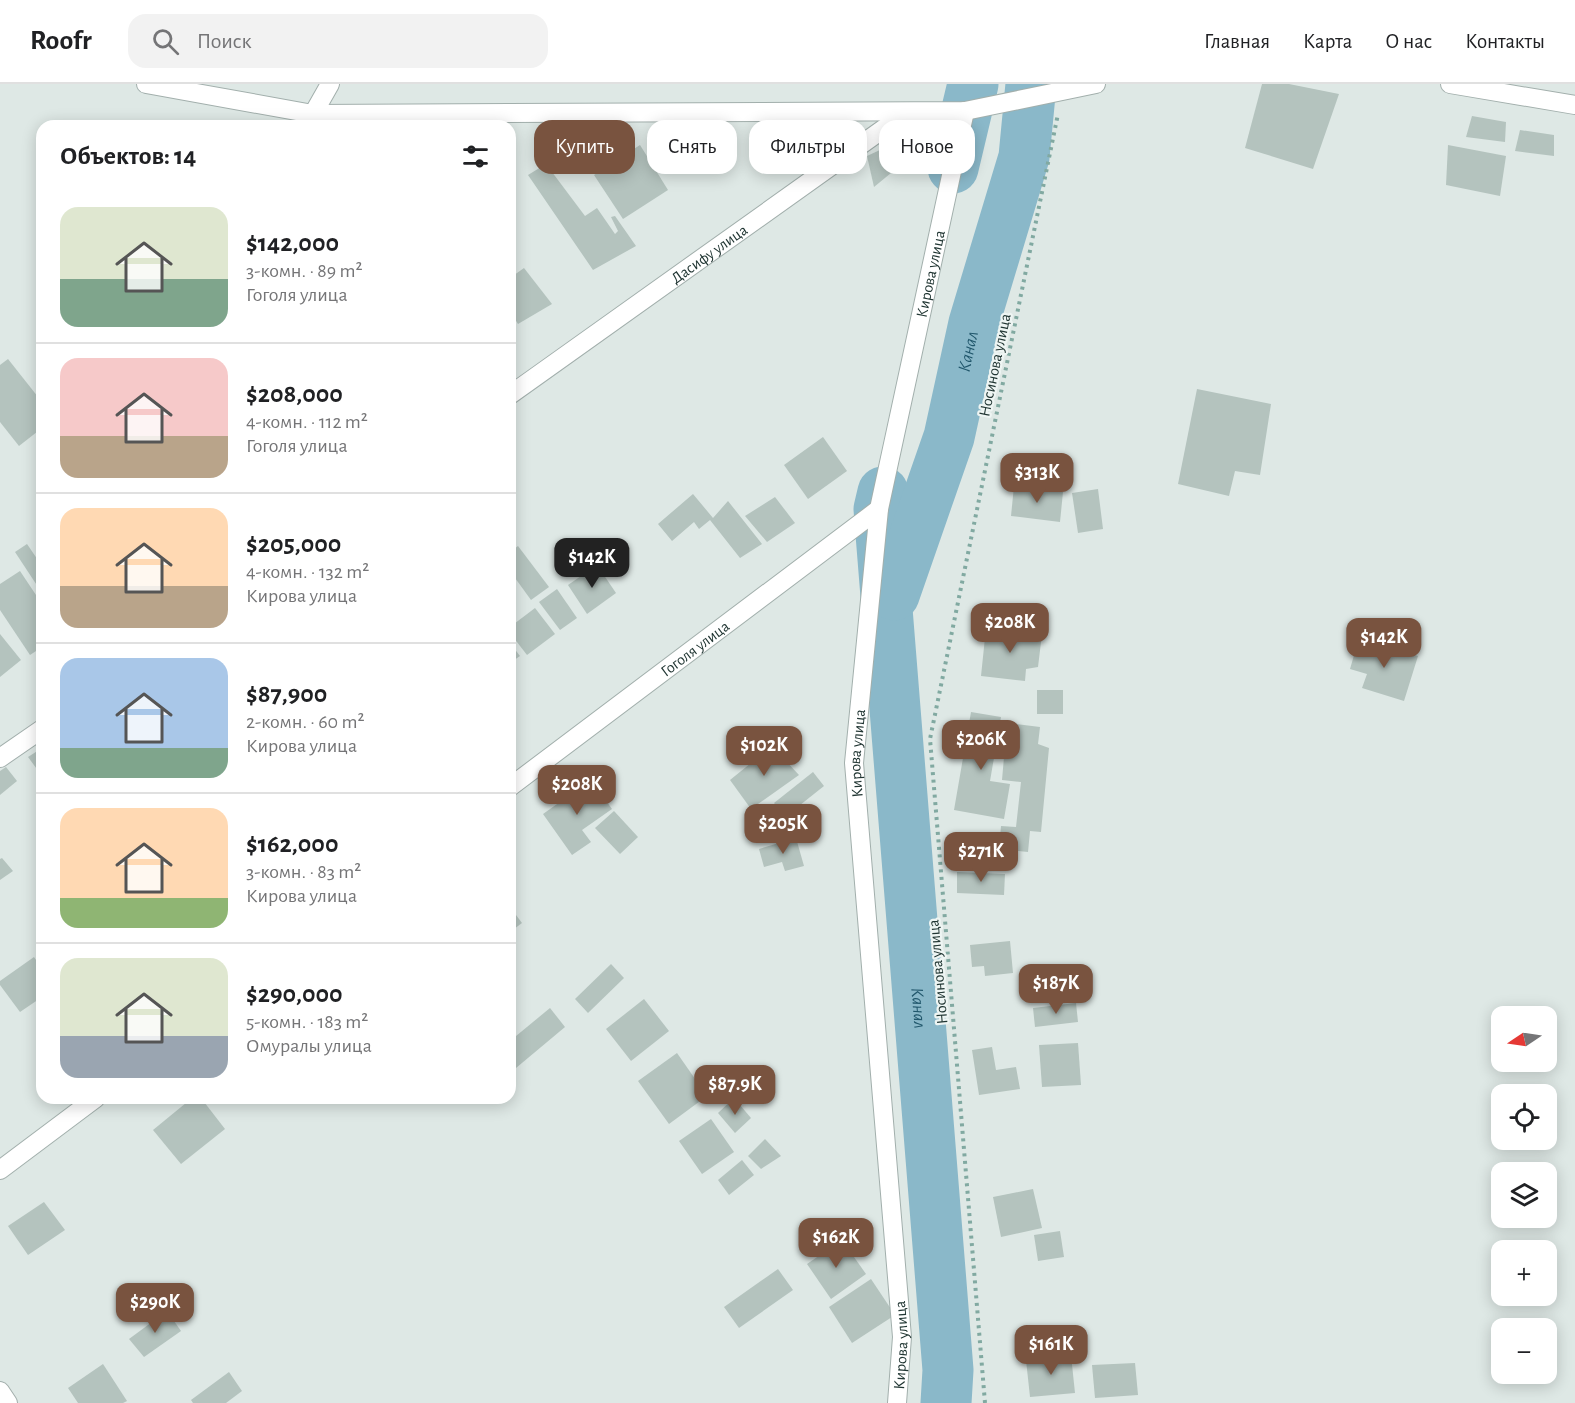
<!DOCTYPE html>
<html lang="ru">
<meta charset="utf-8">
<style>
:root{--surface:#fff;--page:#f2f2f2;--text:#202124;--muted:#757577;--line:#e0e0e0;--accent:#79533f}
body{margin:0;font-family:"Alegreya Sans",sans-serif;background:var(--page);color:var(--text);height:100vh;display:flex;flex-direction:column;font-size:22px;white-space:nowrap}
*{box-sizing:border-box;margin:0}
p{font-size:20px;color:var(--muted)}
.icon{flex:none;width:33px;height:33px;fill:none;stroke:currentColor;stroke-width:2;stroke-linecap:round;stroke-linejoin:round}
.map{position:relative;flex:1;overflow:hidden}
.side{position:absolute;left:36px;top:36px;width:480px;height:984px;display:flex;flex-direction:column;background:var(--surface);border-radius:18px;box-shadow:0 3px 15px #0003}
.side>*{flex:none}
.top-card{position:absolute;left:534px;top:36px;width:570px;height:54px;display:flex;gap:12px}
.needle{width:39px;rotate:257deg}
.fabs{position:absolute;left:1491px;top:922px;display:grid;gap:12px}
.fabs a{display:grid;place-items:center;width:66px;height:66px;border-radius:12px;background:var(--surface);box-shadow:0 3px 15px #0003;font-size:30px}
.price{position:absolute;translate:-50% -51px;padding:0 14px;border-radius:12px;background:var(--accent);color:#fff;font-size:20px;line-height:39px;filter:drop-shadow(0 2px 3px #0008)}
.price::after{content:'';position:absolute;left:50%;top:36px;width:18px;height:14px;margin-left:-9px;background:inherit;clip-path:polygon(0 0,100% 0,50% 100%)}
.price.selected{background:#222;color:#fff}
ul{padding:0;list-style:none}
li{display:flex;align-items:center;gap:18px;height:150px;padding:0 24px}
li+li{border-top:2px solid var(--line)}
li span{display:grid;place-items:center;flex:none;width:168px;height:120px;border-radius:18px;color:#555}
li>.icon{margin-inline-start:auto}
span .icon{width:72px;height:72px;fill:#fffc;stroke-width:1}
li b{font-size:26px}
h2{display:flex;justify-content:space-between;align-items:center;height:72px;padding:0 24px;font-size:26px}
.tag{padding:0 21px;border-radius:18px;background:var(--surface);box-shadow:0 3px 15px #0003;font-size:21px;line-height:54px}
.tag.selected{background:var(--accent);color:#fff}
header{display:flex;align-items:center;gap:36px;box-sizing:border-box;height:84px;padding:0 30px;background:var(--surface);border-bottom:2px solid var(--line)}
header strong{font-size:28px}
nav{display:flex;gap:33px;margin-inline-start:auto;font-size:21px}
.search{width:420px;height:54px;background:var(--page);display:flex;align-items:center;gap:15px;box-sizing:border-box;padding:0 21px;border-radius:18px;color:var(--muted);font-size:22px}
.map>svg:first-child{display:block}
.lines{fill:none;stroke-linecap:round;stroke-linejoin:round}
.river{stroke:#8ab8c9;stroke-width:51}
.building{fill:#b4c3be}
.street-casing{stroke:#a2afac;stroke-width:20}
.path{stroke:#81a9a1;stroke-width:4;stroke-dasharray:3 4.5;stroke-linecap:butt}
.street{stroke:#fff;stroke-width:18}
.labels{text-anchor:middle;stroke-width:4.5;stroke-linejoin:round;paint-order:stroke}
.street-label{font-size:16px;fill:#213633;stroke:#eef5f3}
.water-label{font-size:18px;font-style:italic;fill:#21576c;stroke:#eef5f3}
</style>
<header>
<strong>Roofr</strong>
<div class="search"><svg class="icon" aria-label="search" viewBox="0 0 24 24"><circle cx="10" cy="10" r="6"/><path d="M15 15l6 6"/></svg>Поиск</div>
<nav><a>Главная</a><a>Карта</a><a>О нас</a><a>Контакты</a></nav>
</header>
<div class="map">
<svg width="1575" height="1319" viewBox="0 0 1575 1319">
<rect width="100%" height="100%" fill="#dee8e5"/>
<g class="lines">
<!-- river -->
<g class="river">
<path d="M953,84L973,0"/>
<path id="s1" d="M883,408L879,425L948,1286L946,1319"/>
<path id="s2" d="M894,511L949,353L974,239L1024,73L1031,0"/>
</g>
</g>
<!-- building -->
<g class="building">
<path d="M1262,0H1289L1339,10L1313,85L1245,64Z"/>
<path d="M1472,32L1506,38L1505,58L1466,53Z"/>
<path d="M1520,46L1554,51V72L1515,67Z"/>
<path d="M895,59L908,75L874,103L867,72Z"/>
<path d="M640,61L668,106L623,135L594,91Z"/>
<path d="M1448,61L1506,72L1500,112L1446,101Z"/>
<path d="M546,80L585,132L597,124L615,150L618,147L611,133L615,132L636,162L593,186L528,91Z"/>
<path d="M524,184L552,220L518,240L510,227V194Z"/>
<path d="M8,275L42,318V344L19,362L0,338V281Z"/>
<path d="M1197,305L1271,320L1260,391L1235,387L1229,412L1178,400Z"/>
<path d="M823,353L847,387L808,415L784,381Z"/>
<path d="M1014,402L1063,408L1060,438L1011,432Z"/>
<path d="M1098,405L1103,445L1078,449L1072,409Z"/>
<path d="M693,410L713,434L728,417L762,460L740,474L710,436L699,445L694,438L672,457L658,440Z"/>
<path d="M775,413L795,439L767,458L745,432Z"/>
<path d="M27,460L42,482V509L15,468Z"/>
<path d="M518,462L549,503L531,516L510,487V468Z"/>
<path d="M597,481L616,509L587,530L568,501Z"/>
<path d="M20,487L42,520V563L30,571L0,526V500Z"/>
<path d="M557,505L577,534L560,546L539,518Z"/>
<path d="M535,524L555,550L527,571L510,549V543Z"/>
<path d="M986,544L1042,550L1038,583L1026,585L1025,597L981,592Z"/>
<path d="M0,550L21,576L0,593Z"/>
<path d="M1359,554L1418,572L1404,617L1362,604L1367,590L1350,585Z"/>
<path d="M510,559L520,572L510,579Z"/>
<rect x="1037" y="606" width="26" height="24"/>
<path d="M971,628L1001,633L990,697L1010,700L1004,735L954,726Z"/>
<path d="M1007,639L1040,643L1038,660L1049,664L1041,748L1030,747L1028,768L999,765L1001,742L1016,743L1021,698L1002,696Z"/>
<path d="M772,662L799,691L751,725L730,696Z"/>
<path d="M42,664V692L28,673Z"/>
<path d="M6,683L17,697L0,711V687Z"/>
<path d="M813,688L824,702L785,733L774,719Z"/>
<path d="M591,696L612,725L582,746L591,758L572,771L543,730Z"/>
<path d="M810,725L814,750L796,754L791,729Z"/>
<path d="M614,727L638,753L620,770L595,744Z"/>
<path d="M796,754L804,782L785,787L782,778L764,783L759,765Z"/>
<path d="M2,774L13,787L0,796V775Z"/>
<path d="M957,788L1005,790L1004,811L957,809Z"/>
<path d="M510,823L522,839L510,848Z"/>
<path d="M1010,857L1013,889L985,892L984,882L972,883L970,861Z"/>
<path d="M34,873L42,885V913L20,928L0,901V897Z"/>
<path d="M611,880L624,894L588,929L575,915Z"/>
<path d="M644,915L669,947L631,977L606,945Z"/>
<path d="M1076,919L1078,938L1035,943L1033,924Z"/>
<path d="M550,924L565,943L510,989V957Z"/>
<path d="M1078,959L1081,1001L1042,1003L1039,961Z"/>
<path d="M992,963L996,986L1016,983L1020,1005L979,1011L972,966Z"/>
<path d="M677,969L707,1012L669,1040L638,997Z"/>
<path d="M192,1014H201L225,1045L181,1080L153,1046Z"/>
<path d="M734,1014L751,1034L735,1049L718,1029Z"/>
<path d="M711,1035L734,1068L702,1090L679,1057Z"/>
<path d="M765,1055L781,1072L761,1085L748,1072Z"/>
<path d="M742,1076L754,1091L729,1111L718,1096Z"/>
<path d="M1033,1105L1042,1144L1001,1153L993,1113Z"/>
<path d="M44,1118L65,1146L28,1171L8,1142Z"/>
<path d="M1060,1147L1064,1173L1038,1177L1034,1151Z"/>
<path d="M842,1156L866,1190L831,1215L807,1180Z"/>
<path d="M778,1185L793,1206L739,1244L724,1223Z"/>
<path d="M871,1195L895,1231L852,1259L829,1223Z"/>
<path d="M167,1227L181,1247L144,1273L129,1255Z"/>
<path d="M1071,1271L1075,1309L1030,1313L1026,1276Z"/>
<path d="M1135,1279L1138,1311L1095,1314L1092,1281Z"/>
<path d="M103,1280L127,1317L123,1319H78L68,1304Z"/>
<path d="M229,1288L242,1307L226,1319H193L191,1316Z"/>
</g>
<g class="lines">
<!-- street casing -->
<g class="street-casing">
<g id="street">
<path d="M146,0L313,30L965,27L1096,0"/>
<path d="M1450,0L1575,21"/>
<path d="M313,30L330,0"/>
<path id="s3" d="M510,311L907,28"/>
<path d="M0,674L42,645"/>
<path id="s4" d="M510,703L879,425"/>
<path d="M0,1086L96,1014"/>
<path d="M0,1307L8,1319"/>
<path id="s5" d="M897,1319L902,1253L854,679L879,425L965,27"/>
</g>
</g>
<!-- path -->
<path class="path" d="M985,1319L930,655L1058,30"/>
<!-- street -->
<use href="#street" class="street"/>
</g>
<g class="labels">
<!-- street labels -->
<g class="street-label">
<text dy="6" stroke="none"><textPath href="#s3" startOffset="244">Дасифу улица</textPath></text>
<text dy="6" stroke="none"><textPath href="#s5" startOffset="1138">Кирова улица</textPath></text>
<text transform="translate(994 281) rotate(-78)" y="6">Носинова улица</text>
<text dy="6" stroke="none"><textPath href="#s4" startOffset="231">Гоголя улица</textPath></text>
<text dy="6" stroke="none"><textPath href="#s5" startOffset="652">Кирова улица</textPath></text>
<text transform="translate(937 888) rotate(-95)" y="6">Носинова улица</text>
<text dy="6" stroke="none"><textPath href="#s5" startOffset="58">Кирова улица</textPath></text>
</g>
<!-- water labels -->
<g class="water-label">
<text dy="6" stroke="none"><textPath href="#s2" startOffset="255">Канал</textPath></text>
<text dy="6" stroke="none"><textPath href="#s1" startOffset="518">Канал</textPath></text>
</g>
</g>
</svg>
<div class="fabs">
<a><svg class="needle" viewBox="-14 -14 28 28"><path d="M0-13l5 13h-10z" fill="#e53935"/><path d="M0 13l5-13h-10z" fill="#757577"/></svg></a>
<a><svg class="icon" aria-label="locate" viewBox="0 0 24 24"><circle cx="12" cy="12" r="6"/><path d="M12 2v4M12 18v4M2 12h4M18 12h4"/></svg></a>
<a><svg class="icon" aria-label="layers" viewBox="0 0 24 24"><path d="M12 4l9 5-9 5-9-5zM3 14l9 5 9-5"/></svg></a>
<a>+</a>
<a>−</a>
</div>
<b class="price" style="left:1037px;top:420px">$313K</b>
<b class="price selected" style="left:592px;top:505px">$142K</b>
<b class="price" style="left:1010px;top:570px">$208K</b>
<b class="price" style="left:1384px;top:585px">$142K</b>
<b class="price" style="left:981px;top:687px">$206K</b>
<b class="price" style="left:764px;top:693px">$102K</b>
<b class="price" style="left:577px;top:732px">$208K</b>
<b class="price" style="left:783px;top:771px">$205K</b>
<b class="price" style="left:981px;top:799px">$271K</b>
<b class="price" style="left:1056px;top:931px">$187K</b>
<b class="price" style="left:735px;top:1032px">$87.9K</b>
<b class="price" style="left:836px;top:1185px">$162K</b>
<b class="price" style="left:155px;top:1250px">$290K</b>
<b class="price" style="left:1051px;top:1292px">$161K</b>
<div class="top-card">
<a class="tag selected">Купить</a>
<a class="tag">Снять</a>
<a class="tag">Фильтры</a>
<a class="tag">Новое</a>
</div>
<section class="side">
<h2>Объектов: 14<svg class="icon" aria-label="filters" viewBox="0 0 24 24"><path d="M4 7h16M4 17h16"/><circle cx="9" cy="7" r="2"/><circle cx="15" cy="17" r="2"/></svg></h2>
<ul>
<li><span style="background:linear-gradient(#dfe7d0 60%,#7fa58c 0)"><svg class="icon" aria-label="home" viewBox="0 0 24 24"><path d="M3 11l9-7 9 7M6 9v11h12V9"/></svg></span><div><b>$142,000</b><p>3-комн. · 89 m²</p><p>Гоголя улица</p></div></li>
<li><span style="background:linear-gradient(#f6c9c9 65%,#b9a48a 0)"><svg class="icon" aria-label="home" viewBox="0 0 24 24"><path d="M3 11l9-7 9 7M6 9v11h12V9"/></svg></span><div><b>$208,000</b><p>4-комн. · 112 m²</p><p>Гоголя улица</p></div></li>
<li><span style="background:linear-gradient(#ffd9b3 65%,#b9a48a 0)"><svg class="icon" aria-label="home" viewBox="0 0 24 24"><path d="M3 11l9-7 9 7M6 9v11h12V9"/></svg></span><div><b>$205,000</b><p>4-комн. · 132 m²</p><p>Кирова улица</p></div></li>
<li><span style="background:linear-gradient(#a9c7e8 75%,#7fa58c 0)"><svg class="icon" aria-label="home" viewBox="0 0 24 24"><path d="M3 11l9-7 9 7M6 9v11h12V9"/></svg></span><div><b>$87,900</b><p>2-комн. · 60 m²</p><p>Кирова улица</p></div></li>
<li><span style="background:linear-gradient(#ffd9b3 75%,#8fb573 0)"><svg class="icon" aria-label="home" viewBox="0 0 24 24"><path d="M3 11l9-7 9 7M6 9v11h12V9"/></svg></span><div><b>$162,000</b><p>3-комн. · 83 m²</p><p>Кирова улица</p></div></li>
<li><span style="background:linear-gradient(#dfe7d0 65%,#9aa5b1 0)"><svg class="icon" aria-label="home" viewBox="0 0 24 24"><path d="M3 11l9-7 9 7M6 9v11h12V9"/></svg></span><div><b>$290,000</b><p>5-комн. · 183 m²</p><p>Омуралы улица</p></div></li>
</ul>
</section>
</div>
